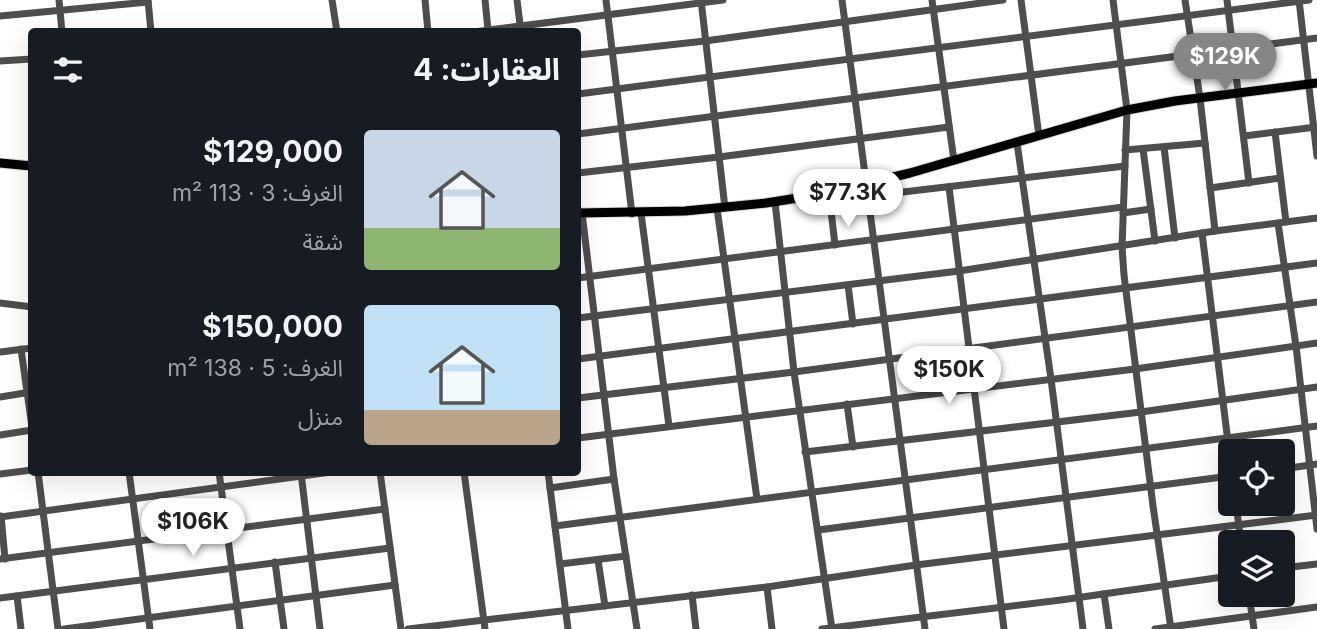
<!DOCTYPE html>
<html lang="ar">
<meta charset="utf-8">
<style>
:root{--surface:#171b24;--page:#20242c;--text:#f1f3f6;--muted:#9ea1a6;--accent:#858687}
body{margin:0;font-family:Inter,"Noto Sans Arabic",sans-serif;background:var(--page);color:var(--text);direction:rtl;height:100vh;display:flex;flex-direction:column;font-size:26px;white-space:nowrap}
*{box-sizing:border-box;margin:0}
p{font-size:23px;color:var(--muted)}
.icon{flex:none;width:38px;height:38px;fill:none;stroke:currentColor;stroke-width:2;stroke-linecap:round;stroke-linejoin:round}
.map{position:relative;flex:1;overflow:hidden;direction:ltr}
.details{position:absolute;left:28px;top:28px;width:553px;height:448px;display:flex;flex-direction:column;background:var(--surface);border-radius:7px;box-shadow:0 7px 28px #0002;direction:rtl}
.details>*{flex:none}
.tools{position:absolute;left:1218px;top:439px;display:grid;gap:14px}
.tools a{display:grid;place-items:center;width:77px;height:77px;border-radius:7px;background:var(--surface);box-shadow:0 7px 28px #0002;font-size:35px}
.price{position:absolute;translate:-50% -60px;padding:0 16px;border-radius:24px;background:#fff;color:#222;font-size:23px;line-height:46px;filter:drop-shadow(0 2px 4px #0008)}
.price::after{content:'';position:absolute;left:50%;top:42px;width:21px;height:16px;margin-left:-10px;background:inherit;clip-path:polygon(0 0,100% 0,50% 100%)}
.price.active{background:var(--accent);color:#fff}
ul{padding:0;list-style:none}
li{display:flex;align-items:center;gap:21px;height:175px;padding:0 21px}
li span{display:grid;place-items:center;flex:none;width:196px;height:140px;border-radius:7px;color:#555}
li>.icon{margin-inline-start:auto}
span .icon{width:84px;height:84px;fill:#fffc;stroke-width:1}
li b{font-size:30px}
h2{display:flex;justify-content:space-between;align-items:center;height:84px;padding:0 21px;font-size:30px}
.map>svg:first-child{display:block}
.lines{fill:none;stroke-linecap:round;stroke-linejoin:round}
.major-casing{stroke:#dbdbdb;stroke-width:11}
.minor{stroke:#4e4e4e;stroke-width:7}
.major{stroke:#000;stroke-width:9}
</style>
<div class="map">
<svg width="1317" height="629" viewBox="0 0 1317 629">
<rect width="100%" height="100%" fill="#fff"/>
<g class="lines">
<!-- major casing -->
<g class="major-casing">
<g id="major">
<path d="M0,163L32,166"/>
<path d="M578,213L685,211L766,203L817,195L910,173L1127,110L1175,101L1317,83"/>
</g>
</g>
<!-- minor -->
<g class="minor">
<path d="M59,0L62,32"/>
<path d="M148,0L151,32"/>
<path d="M332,0L337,32"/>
<path d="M425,0L428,32"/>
<path d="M485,0L488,30"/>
<path d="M517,0L521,32"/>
<path d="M606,0L632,214"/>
<path d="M701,0L725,208"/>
<path d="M842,0L925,629"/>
<path d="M932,0L954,161"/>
<path d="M1021,0L1039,136"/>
<path d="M1113,0L1127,110L1122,247L1124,275L1153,506L1171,629"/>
<path d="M1185,0L1200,98L1215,231"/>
<path d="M1227,0L1249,183"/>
<path d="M1299,0L1317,156"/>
<path d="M0,16L148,2"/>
<path d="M474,32L723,0"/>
<path d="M578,55L705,41L1003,0"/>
<path d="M0,61L32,59"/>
<path d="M578,94L1309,0"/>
<path d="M1275,132L1286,222"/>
<path d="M578,134L1317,38"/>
<path d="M1244,136L1316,127"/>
<path d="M1017,143L1051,379L1083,629"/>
<path d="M1164,147L1175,238"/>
<path d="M1143,149L1155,241"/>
<path d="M1125,150L1205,143"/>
<path d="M578,173L719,157L949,127"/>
<path d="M949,187L1004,629"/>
<path d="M1210,188L1280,178"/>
<path d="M829,193L835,245"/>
<path d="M869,196L1125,166"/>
<path d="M775,202L794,372L832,629"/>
<path d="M717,208L757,499"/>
<path d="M582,213L614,479L637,629"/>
<path d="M641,213L669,426"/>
<path d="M1123,213L1151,209"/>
<path d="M1278,223L1296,346L1317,529"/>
<path d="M1202,233L1230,458"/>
<path d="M578,278L1123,207"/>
<path d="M848,285L853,324"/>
<path d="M0,303L32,307"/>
<path d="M578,318L959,271L1215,231L1317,218"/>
<path d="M21,349L32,427"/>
<path d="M0,352L32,348"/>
<path d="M578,359L1317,263"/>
<path d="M0,397L31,392"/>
<path d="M578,398L794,372L1317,302"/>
<path d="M847,404L853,447"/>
<path d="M0,435L32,430"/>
<path d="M578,438L1135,369L1317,343"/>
<path d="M805,452L1141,412L1317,387"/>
<path d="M1283,469L1317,464"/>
<path d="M38,472L58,629"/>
<path d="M129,472L150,629"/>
<path d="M219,472L240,629"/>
<path d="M380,472L401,629"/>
<path d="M464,472L485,629"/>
<path d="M548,472L568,629"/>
<path d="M301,473L320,629"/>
<path d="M0,474L32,470"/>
<path d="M550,488L614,479"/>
<path d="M1236,504L1241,542"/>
<path d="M1,516L5,559"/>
<path d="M0,517L331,472"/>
<path d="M555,526L1317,426"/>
<path d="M818,530L1230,476"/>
<path d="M0,559L385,509"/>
<path d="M598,560L605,606"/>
<path d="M275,562L284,629"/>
<path d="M560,564L626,556"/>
<path d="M1283,568L1317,564"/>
<path d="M767,587L772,629"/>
<path d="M1104,594L1109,629"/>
<path d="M692,595L696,629"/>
<path d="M1249,595L1254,629"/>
<path d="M17,596L21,629"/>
<path d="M0,598L390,548"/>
<path d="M64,629L395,585"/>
<path d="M408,629L767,587L916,565L1317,515"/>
<path d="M822,629L1061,600L1230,576"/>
<path d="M1155,629L1317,607"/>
</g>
<!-- major -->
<use href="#major" class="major"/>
</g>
</svg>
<div class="tools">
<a><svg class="icon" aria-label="locate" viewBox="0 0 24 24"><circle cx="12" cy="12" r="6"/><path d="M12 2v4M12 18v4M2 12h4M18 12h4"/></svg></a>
<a><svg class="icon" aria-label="layers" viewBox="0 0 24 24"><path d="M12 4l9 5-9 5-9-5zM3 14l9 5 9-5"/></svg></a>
</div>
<b class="price active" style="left:1225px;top:93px">$129K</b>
<b class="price" style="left:848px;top:229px">$77.3K</b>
<b class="price" style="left:949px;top:406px">$150K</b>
<b class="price" style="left:193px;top:558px">$106K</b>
<section class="details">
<h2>العقارات: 4<svg class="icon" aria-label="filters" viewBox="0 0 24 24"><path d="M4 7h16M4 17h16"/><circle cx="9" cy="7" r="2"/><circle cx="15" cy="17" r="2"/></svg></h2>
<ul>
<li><span style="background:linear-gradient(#c9d6e8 70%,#8fb573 0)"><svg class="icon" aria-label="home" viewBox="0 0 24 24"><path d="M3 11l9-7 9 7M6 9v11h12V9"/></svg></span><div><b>$129,000</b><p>الغرف: 3 · 113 m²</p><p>شقة</p></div></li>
<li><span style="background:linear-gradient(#bfe0f5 75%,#b9a48a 0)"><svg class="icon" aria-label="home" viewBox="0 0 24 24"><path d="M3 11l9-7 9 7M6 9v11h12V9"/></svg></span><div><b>$150,000</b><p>الغرف: 5 · 138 m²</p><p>منزل</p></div></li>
</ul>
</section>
</div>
